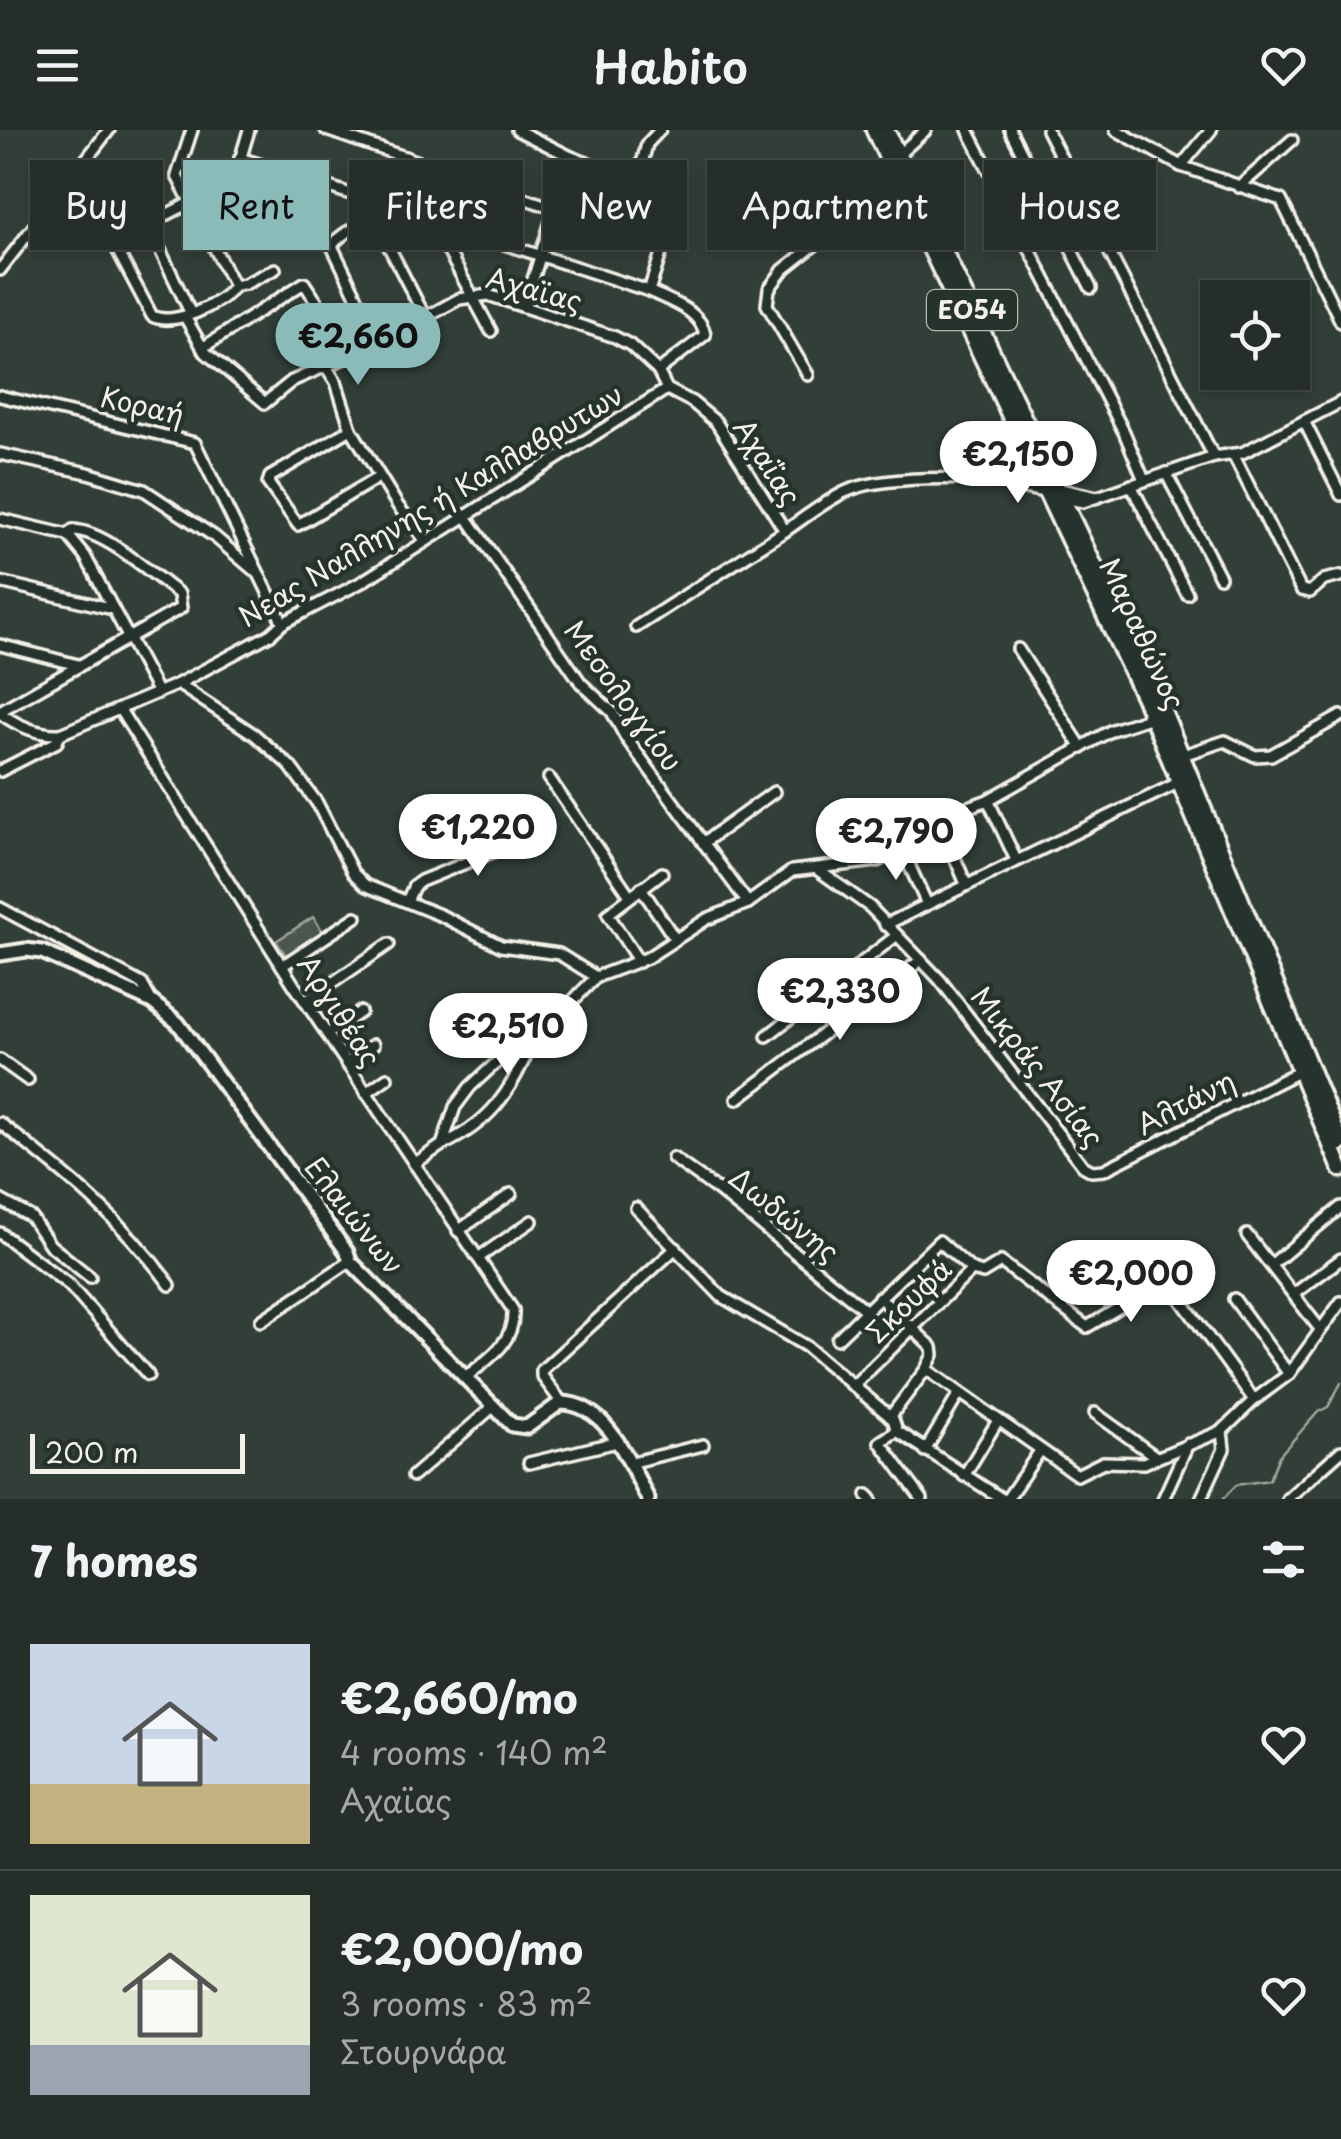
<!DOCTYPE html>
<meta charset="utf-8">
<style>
:root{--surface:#262e2a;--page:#323a36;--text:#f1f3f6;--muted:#a4a8a8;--line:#424a47;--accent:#8bbbb9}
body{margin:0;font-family:"Playpen Sans",sans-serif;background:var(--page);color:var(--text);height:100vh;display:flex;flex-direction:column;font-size:38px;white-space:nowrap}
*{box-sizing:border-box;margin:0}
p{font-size:32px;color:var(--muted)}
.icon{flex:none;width:55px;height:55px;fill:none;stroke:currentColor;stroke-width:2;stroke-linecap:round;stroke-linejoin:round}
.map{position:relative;height:1369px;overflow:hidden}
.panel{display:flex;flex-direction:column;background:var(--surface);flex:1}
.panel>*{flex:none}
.guide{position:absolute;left:30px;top:30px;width:1282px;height:90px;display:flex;gap:20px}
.tools{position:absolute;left:1200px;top:150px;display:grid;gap:20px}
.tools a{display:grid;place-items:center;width:110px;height:110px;border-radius:0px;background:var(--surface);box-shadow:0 5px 15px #0003,0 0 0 2px var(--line);font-size:50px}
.scale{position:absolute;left:30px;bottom:25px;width:215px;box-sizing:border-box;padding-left:10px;border:5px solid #f4f1e8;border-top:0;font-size:28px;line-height:35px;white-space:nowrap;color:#f4f1e8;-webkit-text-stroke:8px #26332d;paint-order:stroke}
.price{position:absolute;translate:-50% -85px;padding:0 22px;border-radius:35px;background:#fff;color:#222;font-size:32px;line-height:65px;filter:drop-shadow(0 2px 5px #0008)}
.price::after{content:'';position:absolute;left:50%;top:60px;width:30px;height:22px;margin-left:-15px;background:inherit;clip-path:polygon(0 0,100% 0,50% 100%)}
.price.current{background:var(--accent);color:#111}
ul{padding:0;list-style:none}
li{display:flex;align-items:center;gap:30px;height:250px;padding:0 30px}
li+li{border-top:2px solid var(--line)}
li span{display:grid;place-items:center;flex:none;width:280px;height:200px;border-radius:0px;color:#555}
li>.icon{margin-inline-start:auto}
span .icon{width:120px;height:120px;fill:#fffc;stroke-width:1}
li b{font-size:42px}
h2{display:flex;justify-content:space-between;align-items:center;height:120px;padding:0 30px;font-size:42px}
.chip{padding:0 35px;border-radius:0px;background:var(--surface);box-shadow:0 5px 15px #0003,0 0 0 2px var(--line);font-size:35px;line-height:90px}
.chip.current{background:var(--accent);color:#111}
header{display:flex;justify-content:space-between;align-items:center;height:130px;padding:0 30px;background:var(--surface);font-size:45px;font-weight:600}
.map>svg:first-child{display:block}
.park{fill:url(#park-crowns);stroke:#a0a49c;stroke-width:2.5}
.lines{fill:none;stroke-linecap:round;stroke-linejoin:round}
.stream{stroke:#a6a9a1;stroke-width:2.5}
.street-casing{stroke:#f4f1e8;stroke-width:16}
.secondary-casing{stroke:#f4f1e8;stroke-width:19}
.primary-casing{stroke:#f4f1e8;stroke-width:21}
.street{stroke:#26332d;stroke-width:9}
.secondary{stroke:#26332d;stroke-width:11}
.primary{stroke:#26332d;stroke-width:14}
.labels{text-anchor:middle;stroke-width:9;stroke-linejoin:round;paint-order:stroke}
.shield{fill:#26332d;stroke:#b6b8b0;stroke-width:2.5}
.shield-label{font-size:25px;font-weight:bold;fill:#f4f1e8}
.street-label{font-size:28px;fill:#f4f1e8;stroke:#26332d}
</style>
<header><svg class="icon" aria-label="menu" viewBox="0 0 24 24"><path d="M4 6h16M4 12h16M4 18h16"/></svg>Habito<svg class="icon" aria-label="heart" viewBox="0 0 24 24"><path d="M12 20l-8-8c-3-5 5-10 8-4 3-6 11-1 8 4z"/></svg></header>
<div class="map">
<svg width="1341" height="1369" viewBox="0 0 1341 1369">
<defs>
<pattern id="park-crowns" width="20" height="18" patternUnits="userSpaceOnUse" patternTransform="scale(2.5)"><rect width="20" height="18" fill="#4c564f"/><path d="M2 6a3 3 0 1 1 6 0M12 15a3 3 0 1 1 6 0" fill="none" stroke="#666f68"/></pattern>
</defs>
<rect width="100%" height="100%" fill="#323e38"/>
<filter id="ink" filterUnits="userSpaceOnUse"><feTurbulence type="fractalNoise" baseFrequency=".01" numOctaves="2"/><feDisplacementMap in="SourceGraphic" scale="20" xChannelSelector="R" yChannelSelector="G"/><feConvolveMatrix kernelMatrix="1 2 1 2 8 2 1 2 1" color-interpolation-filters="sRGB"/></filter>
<g filter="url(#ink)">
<!-- park -->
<path class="park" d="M313,787L324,803L287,827L276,811Z"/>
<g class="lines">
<!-- stream -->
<path class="stream" d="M1223,1369L1236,1355L1269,1350L1279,1326L1318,1282L1328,1277L1341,1253"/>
<!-- street casing -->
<g class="street-casing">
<g id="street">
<path d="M192,0L177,46L234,156"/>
<path d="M326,0L538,73L654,107L662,120L649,161"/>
<path d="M517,0L571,27L627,48L640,41L647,14L660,0"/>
<path d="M968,0L1124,302L1144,350"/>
<path d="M1010,0L1091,158"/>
<path d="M1047,0L1214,327"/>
<path d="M1116,0L1181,36L1281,70L1341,192"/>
<path d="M898,25L926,0"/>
<path d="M240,28L649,161C669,171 701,180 705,205L658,241"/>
<path d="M1181,36L1211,0"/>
<path d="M82,38L113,74V112L152,186C173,197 222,175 234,156"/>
<path d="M1239,57L1292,10"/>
<path d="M393,80L406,27"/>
<path d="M374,88L426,189"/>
<path d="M433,93L491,201"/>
<path d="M148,95L191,184"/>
<path d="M113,112L231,52L235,47L249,0"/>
<path d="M1029,118L1062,101"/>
<path d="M0,140L109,0"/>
<path d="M234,156L245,154L275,139"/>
<path d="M525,175L571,27"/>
<path d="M185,187L205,222L265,273L292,251L379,213L459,169L488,165L615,207L630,215L658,241L667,259L692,272L716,292L785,401C804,388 824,372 845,362C886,343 980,349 1026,351"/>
<path d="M379,213L332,116C344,97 371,96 385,77"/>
<path d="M202,218L304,153L320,177L329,185L341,184L360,174"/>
<path d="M325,235L336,252L351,299"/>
<path d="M808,245L767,175L769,159L783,140L840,95L893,40"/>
<path d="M0,266L195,313L283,493"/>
<path d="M1304,291L1341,365"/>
<path d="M0,324L88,343L144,360L215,407L256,442"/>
<path d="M1233,324L1301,460L1310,462L1324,450L1341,446"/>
<path d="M1166,343L1220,447"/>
<path d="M379,347L298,395L268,353L270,347L351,299L398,376L425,410"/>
<path d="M1131,355L1187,464"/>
<path d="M1015,356L1049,363"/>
<path d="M1056,358L1097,367"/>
<path d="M1064,368L1083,372L1214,327L1242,323L1341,272"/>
<path d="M465,385L581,553L612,582L626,608L748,773"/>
<path d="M0,389L68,405"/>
<path d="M68,405L85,426L158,563"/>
<path d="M0,452L113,479"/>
<path d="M636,497L785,401"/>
<path d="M0,515L78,535"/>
<path d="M1018,519L1082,618"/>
<path d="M178,554L255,605L290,636L317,673L353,743L365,755L442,786L501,816L559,824L596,847L647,828L707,789L748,773L792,741L877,731L893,723L934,690L988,670L1112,600L1152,587"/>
<path d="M120,580L294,855L513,1180C515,1213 489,1228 466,1247"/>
<path d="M0,581L181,478L179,464C153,445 105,401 73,400L68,405"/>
<path d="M0,583C18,596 38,605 60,604L178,554L271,504L283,493L360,453L667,259"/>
<path d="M1183,625L1225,611L1255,626L1271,625L1341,586"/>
<path d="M0,641L57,612L60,604"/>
<path d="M549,648L630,766"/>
<path d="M988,670L1016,730"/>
<path d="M938,688L966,754"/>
<path d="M703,713L774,662"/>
<path d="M901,717L926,772"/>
<path d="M818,740L870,777L940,850L1083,1036L1092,1041L1104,1040L1300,941"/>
<path d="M641,758L675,809"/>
<path d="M407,771L414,756L421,751L527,708"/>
<path d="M0,778L142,854L152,872"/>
<path d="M885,795L1180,652"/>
<path d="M639,832L608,784L662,743"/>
<path d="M282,836L356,787"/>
<path d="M306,871L389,814"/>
<path d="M327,904L360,882"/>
<path d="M767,906L896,806"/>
<path d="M0,930L28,950"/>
<path d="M346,934L373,915"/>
<path d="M366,963L387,948"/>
<path d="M737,969L921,830"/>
<path d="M0,993C66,1044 120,1087 170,1155"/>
<path d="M442,1015C490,993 511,962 531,914"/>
<path d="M673,1028L719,1061L865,1180"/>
<path d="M414,1034L442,1015L455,977L470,957L498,931L531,914L596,847"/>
<path d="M0,1070L31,1087L50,1115L90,1147"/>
<path d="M636,1078L721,1166L807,1217L893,1289L897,1301L1002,1369"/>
<path d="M458,1101L511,1064"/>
<path d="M0,1103L69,1155L148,1245"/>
<path d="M1247,1105L1320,1199"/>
<path d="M478,1128L532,1091"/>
<path d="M1271,1135L1341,1077"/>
<path d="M1294,1164L1341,1129"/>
<path d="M879,1167L932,1217L933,1225L926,1239L1077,1345L1103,1332L1144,1333L1222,1301L1254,1270L1289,1244L1341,1172"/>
<path d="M1234,1169L1289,1244"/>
<path d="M261,1191L350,1131"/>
<path d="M837,1209L939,1111L972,1140"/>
<path d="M853,1256L972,1140L983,1143L1001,1132L1087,1197L1158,1154L1168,1152L1254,1270"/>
<path d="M562,1273L542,1246V1240L676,1118"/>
<path d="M1095,1283L1156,1327"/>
<path d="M890,1287L926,1239"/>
<path d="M897,1301L880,1312L922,1369"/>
<path d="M925,1321L959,1264"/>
<path d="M529,1333L617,1312"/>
<path d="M629,1333L703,1315"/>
<path d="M413,1346L494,1276"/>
<path d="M964,1346L997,1292"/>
<path d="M867,1365L871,1369"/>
<path d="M1007,1369L1040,1321"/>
<path d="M1163,1369L1188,1314"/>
<path d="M1201,1369L1224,1319L1222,1301"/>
<path d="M1287,1369L1341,1321"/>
</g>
</g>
<!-- secondary casing -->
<g class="secondary-casing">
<path id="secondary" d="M0,824L26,820L42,822L152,872L178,893L347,1122L350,1131L512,1295L527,1297L560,1273C607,1272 630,1334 648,1369"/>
</g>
<!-- primary casing -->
<g class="primary-casing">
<g id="primary">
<path d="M874,0L1145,570L1341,1039"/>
<path d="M886,0L1159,571L1341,1013"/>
<path d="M1025,351L1034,332"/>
</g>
</g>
<!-- street -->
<use href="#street" class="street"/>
<!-- secondary -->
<use href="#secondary" class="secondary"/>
<!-- primary -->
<use href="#primary" class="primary"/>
</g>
</g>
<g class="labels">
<!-- shield labels -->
<rect class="shield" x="927" y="160" width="90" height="40" rx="8"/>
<g class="shield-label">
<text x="972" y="189">ΕΟ54</text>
</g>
<!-- street labels -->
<g class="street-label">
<text transform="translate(534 160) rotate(15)" y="10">Αχαϊας</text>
<text transform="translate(142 276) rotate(13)" y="10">Κοραή</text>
<text transform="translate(767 332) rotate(57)" y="10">Αχαΐας</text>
<text transform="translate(431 376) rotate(-31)" y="10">Νεας Nαλληνης ή Καλλαβρυτων</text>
<text transform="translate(1142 504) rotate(65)" y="10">Μαραθώνος</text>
<text transform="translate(623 566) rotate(54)" y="10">Μεσολογγίου</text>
<text transform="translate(339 881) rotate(57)" y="10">Αργιθέας</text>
<text transform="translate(1037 937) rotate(52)" y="10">Μικράς Ασίας</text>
<text transform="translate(1186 973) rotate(-27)" y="10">Αλτάνη</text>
<text transform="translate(784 1085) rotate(39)" y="10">Δωδώνης</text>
<text transform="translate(354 1086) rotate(52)" y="10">Ελαιώνων</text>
<text transform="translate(909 1171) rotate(-44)" y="10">Σκουφά</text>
</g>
</g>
</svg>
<div class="tools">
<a><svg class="icon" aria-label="locate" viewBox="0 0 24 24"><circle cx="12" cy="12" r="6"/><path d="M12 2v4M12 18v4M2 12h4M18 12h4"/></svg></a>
</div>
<div class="scale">200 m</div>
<b class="price current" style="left:358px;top:258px">€2,660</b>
<b class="price" style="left:1018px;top:376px">€2,150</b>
<b class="price" style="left:478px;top:749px">€1,220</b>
<b class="price" style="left:896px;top:753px">€2,790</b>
<b class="price" style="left:840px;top:913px">€2,330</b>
<b class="price" style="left:508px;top:948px">€2,510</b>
<b class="price" style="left:1131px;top:1195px">€2,000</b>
<div class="guide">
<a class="chip">Buy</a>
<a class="chip current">Rent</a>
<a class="chip">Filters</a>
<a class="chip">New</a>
<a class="chip">Apartment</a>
<a class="chip">House</a>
</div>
</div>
<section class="panel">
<h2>7 homes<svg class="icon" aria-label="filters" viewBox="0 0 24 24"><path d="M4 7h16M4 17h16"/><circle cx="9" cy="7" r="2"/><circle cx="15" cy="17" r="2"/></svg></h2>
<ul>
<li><span style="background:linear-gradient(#c9d6e8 70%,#c2b280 0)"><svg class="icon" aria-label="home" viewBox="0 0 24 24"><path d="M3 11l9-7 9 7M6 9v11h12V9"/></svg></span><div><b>€2,660/mo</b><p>4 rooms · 140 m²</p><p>Αχαϊας</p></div><svg class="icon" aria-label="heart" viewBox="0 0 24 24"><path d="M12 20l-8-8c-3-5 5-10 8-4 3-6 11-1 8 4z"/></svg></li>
<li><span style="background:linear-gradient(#dfe7d0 75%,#9aa5b1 0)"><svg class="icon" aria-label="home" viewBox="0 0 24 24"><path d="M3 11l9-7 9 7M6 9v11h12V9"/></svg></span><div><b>€2,000/mo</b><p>3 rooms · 83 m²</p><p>Στουρνάρα</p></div><svg class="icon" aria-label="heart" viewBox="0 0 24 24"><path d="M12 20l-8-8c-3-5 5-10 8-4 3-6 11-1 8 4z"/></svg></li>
</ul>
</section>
